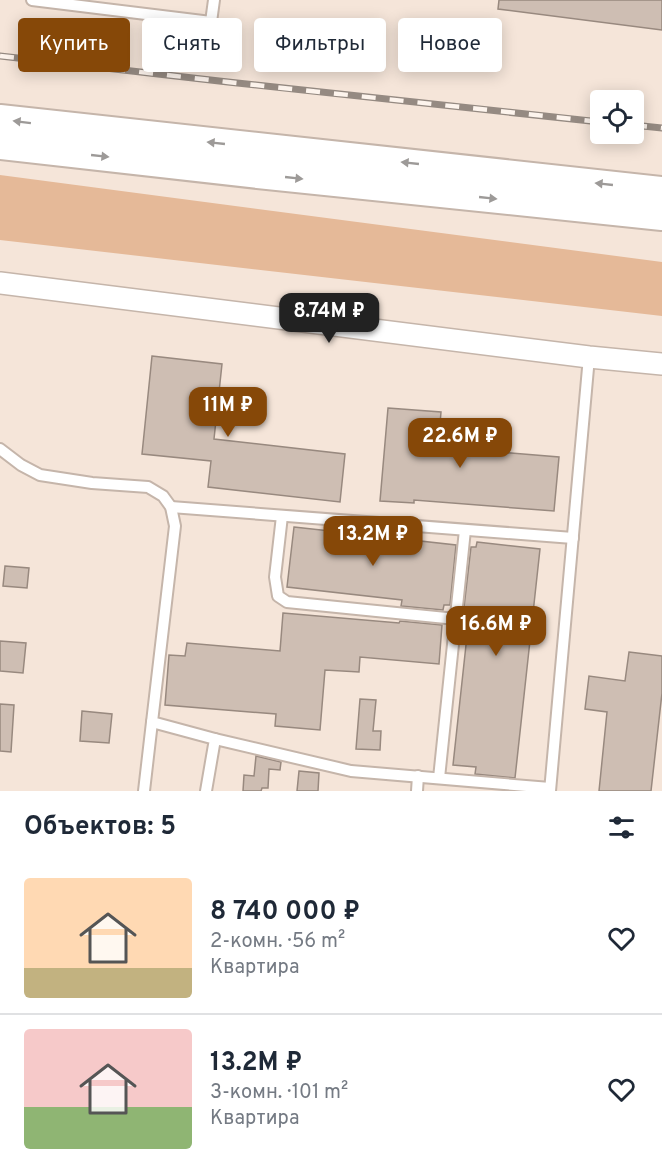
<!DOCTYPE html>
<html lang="ru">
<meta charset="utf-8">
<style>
:root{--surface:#fff;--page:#f6f6f7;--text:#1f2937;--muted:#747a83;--line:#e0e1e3;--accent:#864808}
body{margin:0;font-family:Overpass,sans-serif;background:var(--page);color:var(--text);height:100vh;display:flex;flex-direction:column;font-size:22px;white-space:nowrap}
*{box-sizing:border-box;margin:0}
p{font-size:20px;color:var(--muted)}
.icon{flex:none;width:33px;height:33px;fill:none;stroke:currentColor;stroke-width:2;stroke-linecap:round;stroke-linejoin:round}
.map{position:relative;height:791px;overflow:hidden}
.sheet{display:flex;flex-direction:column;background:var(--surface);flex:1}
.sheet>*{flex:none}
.top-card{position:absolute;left:18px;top:18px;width:627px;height:54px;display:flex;gap:12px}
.tools{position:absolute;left:590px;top:90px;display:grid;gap:12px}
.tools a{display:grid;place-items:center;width:54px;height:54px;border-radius:6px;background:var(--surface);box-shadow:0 3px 15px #0003;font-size:30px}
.price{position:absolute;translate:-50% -51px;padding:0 14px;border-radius:12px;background:var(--accent);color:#fff;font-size:20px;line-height:39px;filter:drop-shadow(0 2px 3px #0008)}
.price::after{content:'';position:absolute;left:50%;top:36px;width:18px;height:14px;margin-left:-9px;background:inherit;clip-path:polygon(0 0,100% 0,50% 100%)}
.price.current{background:#222;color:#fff}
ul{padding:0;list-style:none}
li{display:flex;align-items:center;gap:18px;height:150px;padding:0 24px}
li+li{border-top:2px solid var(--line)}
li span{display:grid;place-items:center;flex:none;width:168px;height:120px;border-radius:6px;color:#555}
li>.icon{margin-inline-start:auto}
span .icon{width:72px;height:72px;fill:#fffc;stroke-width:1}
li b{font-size:26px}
h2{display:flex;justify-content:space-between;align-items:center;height:72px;padding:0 24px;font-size:26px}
.pill{padding:0 21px;border-radius:6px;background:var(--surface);box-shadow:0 3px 15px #0003;font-size:21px;line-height:54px}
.pill.current{background:var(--accent);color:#fff}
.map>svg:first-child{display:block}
.green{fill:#e5b998}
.building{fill:#cebeb3;stroke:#98897f;stroke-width:1.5}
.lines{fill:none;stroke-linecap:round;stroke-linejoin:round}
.lane-casing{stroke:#c5b5aa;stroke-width:14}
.street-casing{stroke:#c5b5aa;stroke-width:24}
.secondary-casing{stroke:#c5b5aa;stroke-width:32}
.lane{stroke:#fff;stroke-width:10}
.street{stroke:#fff;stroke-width:21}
.secondary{stroke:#fff;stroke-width:28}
.rail-casing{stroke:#958a82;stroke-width:7}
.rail{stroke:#fdf4ed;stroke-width:4.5;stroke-dasharray:14;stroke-linecap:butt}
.oneway{fill:#9d9a98}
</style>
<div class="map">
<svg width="662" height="791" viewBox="0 0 662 791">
<rect width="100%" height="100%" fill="#f5e5d9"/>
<!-- green -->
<path class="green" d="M0,175L662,262V316L0,240Z"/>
<!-- building -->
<g class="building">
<path d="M499,0H662V30L498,9Z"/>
<path d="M152,356L222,364L214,439L345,454L340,502L208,487L211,461L142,454Z"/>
<path d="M388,408L441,412L438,447L559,457L554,511L414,500V503L380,501Z"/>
<path d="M294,527L456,545L450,605H444L443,610L401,606L402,600L287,587Z"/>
<path d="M477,542L540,549L515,778L475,774L476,767L453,765L470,608L464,607L471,547H476Z"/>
<path d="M5,566L29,568L27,588L3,586Z"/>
<path d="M283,613L399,623L400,621L442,625L439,664L360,657L359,672L325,670L320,730L275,726L276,714L165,705L169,655L185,656L187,643L280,651Z"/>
<path d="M0,641L26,643L23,673L0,671Z"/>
<path d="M629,652L662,656V693L651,791H599L607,712L585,709L589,676L625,681Z"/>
<path d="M360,699L376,700L373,731H381L380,750L356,749Z"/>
<path d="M0,704L14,705L11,752L0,751Z"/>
<path d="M82,711L112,714L109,743L80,741Z"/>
<path d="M256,756L281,762L280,770L269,769L268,788H262L261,791H243L244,775L254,776Z"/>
<path d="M299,771L319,773L318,791H297Z"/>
</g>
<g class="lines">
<!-- lane casing -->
<g class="lane-casing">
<g id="lane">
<path d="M32,0L211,22L214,0"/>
<path d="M0,449L21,465L40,475L92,483L148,487L163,496L171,507L175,526L152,722L215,739L206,791"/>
<path d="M171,507L573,538"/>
<path d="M282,516L275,577L278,596L287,602L456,619"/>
<path d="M215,739L351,771L550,788"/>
<path d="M439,778L465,530"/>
<path d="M144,791L152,722"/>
<path d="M417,791L418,776"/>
<path d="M550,791L589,357"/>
</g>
</g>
<!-- street casing -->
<g class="street-casing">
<path id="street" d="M0,283L589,357L662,364"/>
</g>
<!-- secondary casing -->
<g class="secondary-casing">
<g id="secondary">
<path d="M0,119L662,191"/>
<path d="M0,145L258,174L662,216"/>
</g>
</g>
<!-- lane -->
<use href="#lane" class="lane"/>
<!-- street -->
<use href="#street" class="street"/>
<!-- secondary -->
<use href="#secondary" class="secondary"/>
<!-- rail casing -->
<g class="rail-casing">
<g id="rail">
<path d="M0,56L228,82L600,122"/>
<path d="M633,125L662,128"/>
</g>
</g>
<!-- rail -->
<use href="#rail" class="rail"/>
</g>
<!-- one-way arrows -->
<defs><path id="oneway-solid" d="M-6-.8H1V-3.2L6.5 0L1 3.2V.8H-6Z" transform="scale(1.5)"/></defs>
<g class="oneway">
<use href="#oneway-solid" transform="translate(22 122) rotate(-173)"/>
<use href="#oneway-solid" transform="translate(216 143) rotate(-174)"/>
<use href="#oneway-solid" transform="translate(100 156) rotate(6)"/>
<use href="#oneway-solid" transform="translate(410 163) rotate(-174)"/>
<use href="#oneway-solid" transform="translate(294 178) rotate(6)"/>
<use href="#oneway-solid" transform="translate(604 184) rotate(-174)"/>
<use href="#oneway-solid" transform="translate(488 198) rotate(6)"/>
</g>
</svg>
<div class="tools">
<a><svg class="icon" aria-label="locate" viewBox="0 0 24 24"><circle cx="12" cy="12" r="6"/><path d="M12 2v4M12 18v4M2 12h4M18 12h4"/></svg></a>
</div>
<b class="price current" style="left:329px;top:344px">8.74M ₽</b>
<b class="price" style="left:228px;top:438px">11M ₽</b>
<b class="price" style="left:460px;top:469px">22.6M ₽</b>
<b class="price" style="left:373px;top:567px">13.2M ₽</b>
<b class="price" style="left:496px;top:657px">16.6M ₽</b>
<div class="top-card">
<a class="pill current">Купить</a>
<a class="pill">Снять</a>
<a class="pill">Фильтры</a>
<a class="pill">Новое</a>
</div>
</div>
<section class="sheet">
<h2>Объектов: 5<svg class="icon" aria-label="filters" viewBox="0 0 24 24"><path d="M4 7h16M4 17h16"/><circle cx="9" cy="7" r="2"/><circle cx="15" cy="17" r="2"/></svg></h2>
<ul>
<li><span style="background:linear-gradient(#ffd9b3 75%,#c2b280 0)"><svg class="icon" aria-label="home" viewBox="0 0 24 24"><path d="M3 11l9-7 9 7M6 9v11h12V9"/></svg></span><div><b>8 740 000 ₽</b><p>2-комн. · 56 m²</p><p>Квартира</p></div><svg class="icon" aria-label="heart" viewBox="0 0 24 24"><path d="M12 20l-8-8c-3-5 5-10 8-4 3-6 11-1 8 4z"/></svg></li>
<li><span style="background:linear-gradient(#f6c9c9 65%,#8fb573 0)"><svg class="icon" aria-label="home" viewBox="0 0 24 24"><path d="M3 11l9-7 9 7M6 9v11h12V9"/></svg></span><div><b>13.2M ₽</b><p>3-комн. · 101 m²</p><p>Квартира</p></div><svg class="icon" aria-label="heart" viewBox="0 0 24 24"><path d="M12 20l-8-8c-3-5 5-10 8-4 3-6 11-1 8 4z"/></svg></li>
</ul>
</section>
